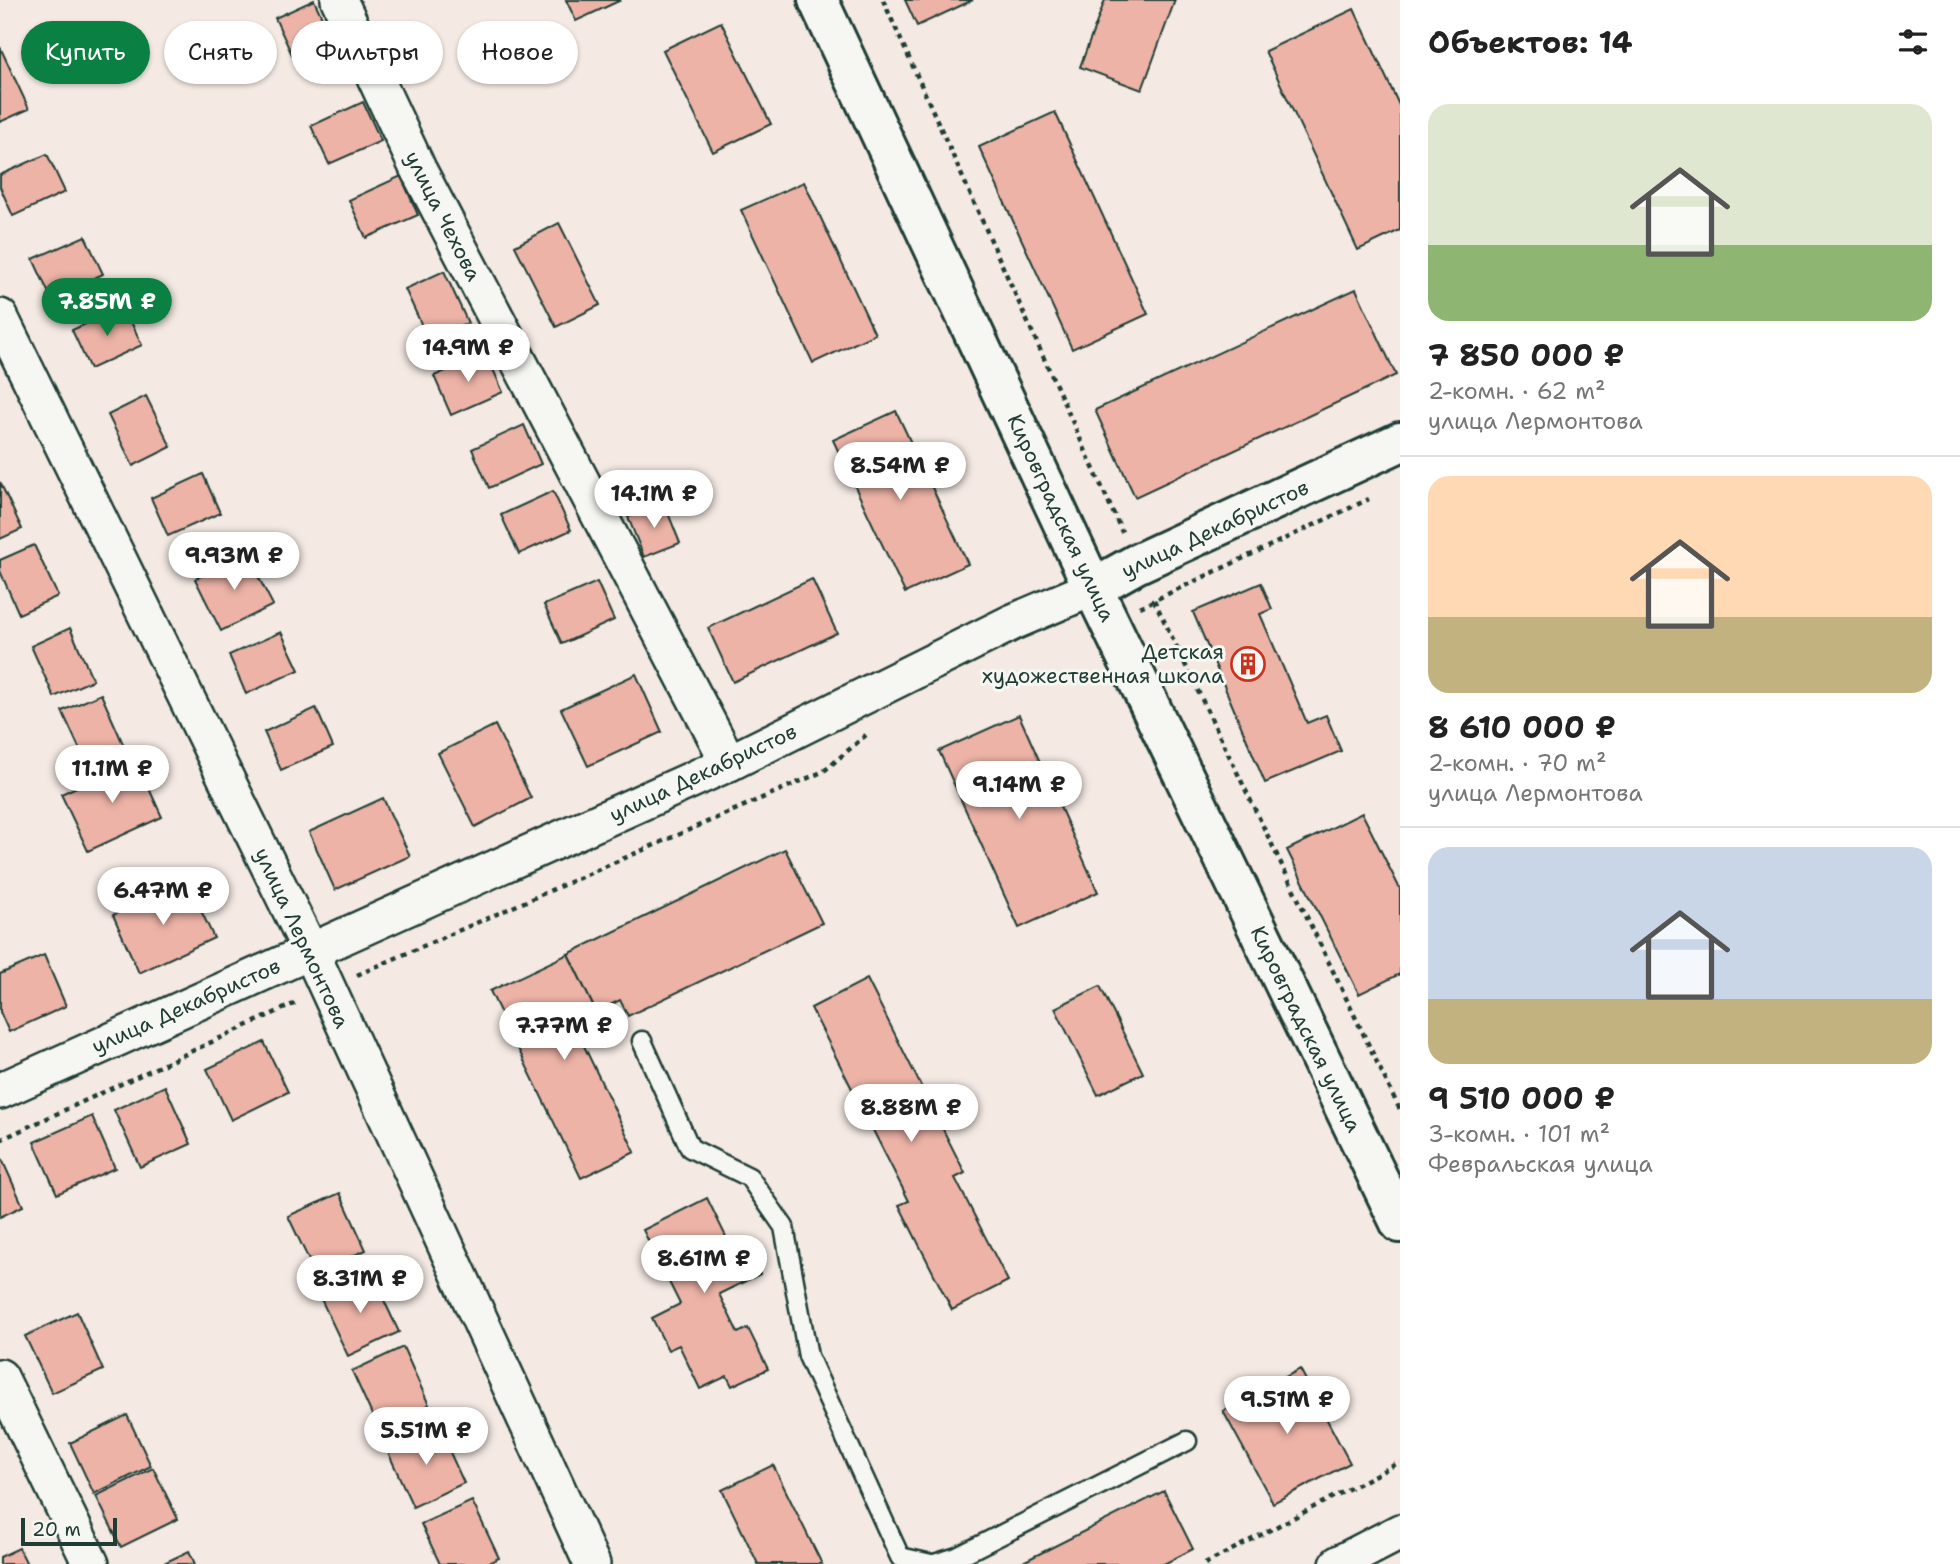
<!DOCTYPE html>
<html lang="ru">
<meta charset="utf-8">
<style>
:root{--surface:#fff;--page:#f2f2f2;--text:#222;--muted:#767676;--line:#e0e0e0;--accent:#0b8043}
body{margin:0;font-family:"Shantell Sans",sans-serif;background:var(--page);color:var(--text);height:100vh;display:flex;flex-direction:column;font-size:26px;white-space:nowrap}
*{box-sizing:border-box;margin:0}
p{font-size:23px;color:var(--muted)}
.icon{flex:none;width:38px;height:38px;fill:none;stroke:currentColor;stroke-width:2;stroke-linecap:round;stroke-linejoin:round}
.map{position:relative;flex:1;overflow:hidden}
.side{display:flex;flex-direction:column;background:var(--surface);width:560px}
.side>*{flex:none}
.top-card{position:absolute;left:21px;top:21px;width:665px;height:63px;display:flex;gap:14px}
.scale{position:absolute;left:21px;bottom:18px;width:96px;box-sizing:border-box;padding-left:7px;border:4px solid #1f3d34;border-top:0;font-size:19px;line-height:24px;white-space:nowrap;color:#1f3d34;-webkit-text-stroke:5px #f6f6f2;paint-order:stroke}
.price{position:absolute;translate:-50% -60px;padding:0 16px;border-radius:24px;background:#fff;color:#222;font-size:23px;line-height:46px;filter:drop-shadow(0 2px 4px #0008)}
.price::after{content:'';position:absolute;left:50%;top:42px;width:21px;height:16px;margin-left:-10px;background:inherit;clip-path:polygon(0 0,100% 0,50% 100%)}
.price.current{background:var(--accent);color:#fff}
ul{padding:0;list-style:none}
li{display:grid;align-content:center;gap:14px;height:371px;padding:0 28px}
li+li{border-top:2px solid var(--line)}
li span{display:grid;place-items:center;height:217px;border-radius:21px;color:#555}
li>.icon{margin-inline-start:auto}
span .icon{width:126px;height:126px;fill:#fffc;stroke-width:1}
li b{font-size:30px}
h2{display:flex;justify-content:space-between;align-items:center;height:84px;padding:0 28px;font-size:30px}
.chip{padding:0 24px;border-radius:32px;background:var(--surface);box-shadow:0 2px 5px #0004;font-size:24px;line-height:63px}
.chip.current{background:var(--accent);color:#fff}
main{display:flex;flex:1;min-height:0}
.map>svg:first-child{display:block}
.building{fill:#edb3a7;stroke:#1f3d34;stroke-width:2}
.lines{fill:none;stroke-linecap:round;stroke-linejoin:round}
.lane-casing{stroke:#1f3d34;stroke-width:23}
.street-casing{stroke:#1f3d34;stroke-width:40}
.secondary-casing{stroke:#1f3d34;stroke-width:44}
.path{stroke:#1f3d34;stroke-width:4.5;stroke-dasharray:5 5;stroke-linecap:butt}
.lane{stroke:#f6f6f2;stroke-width:18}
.street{stroke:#f6f6f2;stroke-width:35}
.secondary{stroke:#f6f6f2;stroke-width:38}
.labels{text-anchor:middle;stroke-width:6;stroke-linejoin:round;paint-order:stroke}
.street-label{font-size:21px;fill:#1f3d34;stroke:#f6f6f2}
.poi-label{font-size:21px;fill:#1f3d34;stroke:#f6f6f2;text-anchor:end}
</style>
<main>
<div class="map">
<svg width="1400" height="1564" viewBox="0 0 1400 1564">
<rect width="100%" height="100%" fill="#f4e9e3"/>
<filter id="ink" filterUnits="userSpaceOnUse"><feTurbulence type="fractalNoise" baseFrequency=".0143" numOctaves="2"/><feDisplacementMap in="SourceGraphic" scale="14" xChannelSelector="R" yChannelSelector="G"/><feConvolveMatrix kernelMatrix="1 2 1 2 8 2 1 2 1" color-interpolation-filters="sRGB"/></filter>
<g filter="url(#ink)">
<!-- building -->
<g class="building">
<path d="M314,0L338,52L299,70L275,18Z"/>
<path d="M566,0H621L576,21Z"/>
<path d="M905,0H973L917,26Z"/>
<path d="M1105,0H1175L1142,90L1080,67Z"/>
<path d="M1354,9L1400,107V230L1358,250L1265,51Z"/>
<path d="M721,22L771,124L713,152L663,50Z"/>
<path d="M0,47L29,109L0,122Z"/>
<path d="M363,102L381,141L329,164L311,126Z"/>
<path d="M1055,112L1148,314L1072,349L979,147Z"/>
<path d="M47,154L65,192L13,216L0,187V175Z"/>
<path d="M401,176L418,215L366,238L349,200Z"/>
<path d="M804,182L875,334L813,363L741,210Z"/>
<path d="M559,223L600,305L556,327L515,246Z"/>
<path d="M85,236L103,274L51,298L33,259Z"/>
<path d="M444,271L468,323L429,341L405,289Z"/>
<path d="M1356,289L1396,375L1135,497L1095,410Z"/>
<path d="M124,307L142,345L90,369L72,330Z"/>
<path d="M486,353L503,392L451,415L434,376Z"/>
<path d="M146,396L171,447L133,466L108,415Z"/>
<path d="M896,411L968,564L905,593L833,440Z"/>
<path d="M524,425L541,464L489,488L472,449Z"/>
<path d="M203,474L220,513L168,536L151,498Z"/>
<path d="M0,482L22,529L0,539Z"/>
<path d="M553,491L571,530L519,554L501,515Z"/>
<path d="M664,503L680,543L644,557L628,517Z"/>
<path d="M34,545L58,596L19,614L0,571V560Z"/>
<path d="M246,553L273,605L221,631L195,579Z"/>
<path d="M812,579L837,633L733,682L708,628Z"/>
<path d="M597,582L614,620L562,644L544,605Z"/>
<path d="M1261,583L1272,609L1260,614L1307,723L1326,715L1341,751L1265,783L1193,612Z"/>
<path d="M70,628L93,680L54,697L31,646Z"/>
<path d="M281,632L299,670L246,694L229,655Z"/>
<path d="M636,674L662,732L588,766L561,709Z"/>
<path d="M101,694L124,746L86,763L62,711Z"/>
<path d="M316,708L333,747L281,770L264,732Z"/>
<path d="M1019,715L1098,892L1019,928L939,751Z"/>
<path d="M495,725L531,798L475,827L438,753Z"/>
<path d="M136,760L162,817L88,851L61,794Z"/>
<path d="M383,798L410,856L335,890L309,832Z"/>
<path d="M1362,813L1400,889V974L1359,994L1287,850Z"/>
<path d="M785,849L822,923L628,1016L620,1000L596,1012L568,954Z"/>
<path d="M187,881L214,938L139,973L113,915Z"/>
<path d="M568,954L596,1012L573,1023L635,1152L581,1178L490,991Z"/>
<path d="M44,955L66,1006L9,1032L0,1012V974Z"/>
<path d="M867,979L965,1173L955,1178L1008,1281L952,1310L899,1205L909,1201L811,1008Z"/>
<path d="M1100,986L1143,1073L1098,1095L1055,1008Z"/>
<path d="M264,1042L288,1092L231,1120L207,1069Z"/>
<path d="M165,1086L191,1144L140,1167L114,1110Z"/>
<path d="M92,1116L115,1168L57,1194L34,1142Z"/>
<path d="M0,1155L23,1206L0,1217Z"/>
<path d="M340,1193L366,1250L315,1273L288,1216Z"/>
<path d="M707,1198L731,1247L743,1241L760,1274L719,1294L738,1333L748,1328L768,1369L732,1386L727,1376L700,1389L679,1345L668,1350L652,1318L680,1304L643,1230Z"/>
<path d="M372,1275L399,1332L348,1356L321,1299Z"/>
<path d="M77,1312L103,1370L52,1393L25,1336Z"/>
<path d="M403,1347L429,1405L378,1428L352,1371Z"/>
<path d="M1300,1369L1350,1463L1273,1503L1223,1411Z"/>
<path d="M127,1415L151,1466L94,1494L70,1443Z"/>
<path d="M438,1426L464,1483L413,1507L387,1450Z"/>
<path d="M773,1465L822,1564H758L722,1490Z"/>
<path d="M153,1468L178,1519L121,1547L96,1496Z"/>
<path d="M1164,1491L1193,1549L1164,1564H1019Z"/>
<path d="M472,1501L499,1558L486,1564H440L421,1524Z"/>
<path d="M19,1548L27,1564H0V1557Z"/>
<path d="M189,1551L195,1564H162Z"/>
</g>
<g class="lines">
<!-- lane casing -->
<g class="lane-casing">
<g id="lane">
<path d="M642,1041L690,1148L749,1177L784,1227L808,1356L900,1557L931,1564"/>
<path d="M934,1564L957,1557L1187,1441"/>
</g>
</g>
<!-- street casing -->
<g class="street-casing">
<g id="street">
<path d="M339,0L418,169L729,763"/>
<path d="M0,317L310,950L592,1564"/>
<path d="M0,1091L729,763L1013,622L1093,588"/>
<path d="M0,1377L91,1564"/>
<path d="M1338,1564L1400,1532"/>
</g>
</g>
<!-- secondary casing -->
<g class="secondary-casing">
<g id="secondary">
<path d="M818,0L1093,588L1400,1223"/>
<path d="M1093,588L1136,564L1400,442"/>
</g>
</g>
<!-- path -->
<g class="path">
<path d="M883,0L1122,532"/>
<path d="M1154,600L1400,1110"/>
<path d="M1140,607L1369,499"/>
<path d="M357,975L824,771L866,735"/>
<path d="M0,1140L298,1002"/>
<path d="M1205,1564L1400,1462"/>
</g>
<!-- lane -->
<use href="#lane" class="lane"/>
<!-- street -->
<use href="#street" class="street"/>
<!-- secondary -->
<use href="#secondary" class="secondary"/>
</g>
</g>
<!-- icons -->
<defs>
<g id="building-ring" transform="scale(1.75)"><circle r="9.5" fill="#f6f6f2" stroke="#c8321e" stroke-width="1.5"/><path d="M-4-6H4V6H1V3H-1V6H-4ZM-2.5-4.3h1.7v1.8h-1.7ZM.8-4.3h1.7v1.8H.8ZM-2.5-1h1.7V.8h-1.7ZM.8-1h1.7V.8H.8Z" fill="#c8321e"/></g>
</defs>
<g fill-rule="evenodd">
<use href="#building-ring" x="1248" y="664"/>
</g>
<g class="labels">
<!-- street labels -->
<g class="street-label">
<text transform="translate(443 216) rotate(63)" y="7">улица Чехова</text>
<text transform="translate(1061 518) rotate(65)" y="7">Кировградская улица</text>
<text transform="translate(1215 529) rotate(-25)" y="7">улица Декабристов</text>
<text transform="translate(703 773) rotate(-25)" y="7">улица Декабристов</text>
<text transform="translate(302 938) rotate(65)" y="7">улица Лермонтова</text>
<text transform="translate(186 1006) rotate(-24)" y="7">улица Декабристов</text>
<text transform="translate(1306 1029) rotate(64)" y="7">Кировградская улица</text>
</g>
<!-- poi labels -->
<g class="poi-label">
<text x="1224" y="659">Детская<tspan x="1224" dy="24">художественная школа</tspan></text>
</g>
</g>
</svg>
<div class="scale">20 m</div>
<b class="price current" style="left:107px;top:338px">7.85M ₽</b>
<b class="price" style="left:468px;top:384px">14.9M ₽</b>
<b class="price" style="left:900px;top:502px">8.54M ₽</b>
<b class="price" style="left:654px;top:530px">14.1M ₽</b>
<b class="price" style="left:234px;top:592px">9.93M ₽</b>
<b class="price" style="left:112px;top:805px">11.1M ₽</b>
<b class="price" style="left:1019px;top:821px">9.14M ₽</b>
<b class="price" style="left:163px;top:927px">6.47M ₽</b>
<b class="price" style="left:564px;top:1062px">7.77M ₽</b>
<b class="price" style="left:911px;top:1144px">8.88M ₽</b>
<b class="price" style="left:704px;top:1295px">8.61M ₽</b>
<b class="price" style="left:360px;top:1315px">8.31M ₽</b>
<b class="price" style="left:1287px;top:1436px">9.51M ₽</b>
<b class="price" style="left:426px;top:1467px">5.51M ₽</b>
<div class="top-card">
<a class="chip current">Купить</a>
<a class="chip">Снять</a>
<a class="chip">Фильтры</a>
<a class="chip">Новое</a>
</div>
</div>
<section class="side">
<h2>Объектов: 14<svg class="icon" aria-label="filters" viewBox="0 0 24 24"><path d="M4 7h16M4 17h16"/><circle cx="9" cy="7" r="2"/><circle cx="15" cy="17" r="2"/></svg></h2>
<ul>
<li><span style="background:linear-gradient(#dfe7d0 65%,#8fb573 0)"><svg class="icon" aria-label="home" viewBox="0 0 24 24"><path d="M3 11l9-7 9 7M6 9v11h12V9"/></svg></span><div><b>7 850 000 ₽</b><p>2-комн. · 62 m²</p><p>улица Лермонтова</p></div></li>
<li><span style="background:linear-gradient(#ffd9b3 65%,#c2b280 0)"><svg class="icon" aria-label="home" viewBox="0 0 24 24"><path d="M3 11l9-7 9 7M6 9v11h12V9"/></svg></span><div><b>8 610 000 ₽</b><p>2-комн. · 70 m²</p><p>улица Лермонтова</p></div></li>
<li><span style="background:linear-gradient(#c9d6e8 70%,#c2b280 0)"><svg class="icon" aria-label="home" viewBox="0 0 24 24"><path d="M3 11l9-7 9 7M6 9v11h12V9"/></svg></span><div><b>9 510 000 ₽</b><p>3-комн. · 101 m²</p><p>Февральская улица</p></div></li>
</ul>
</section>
</main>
